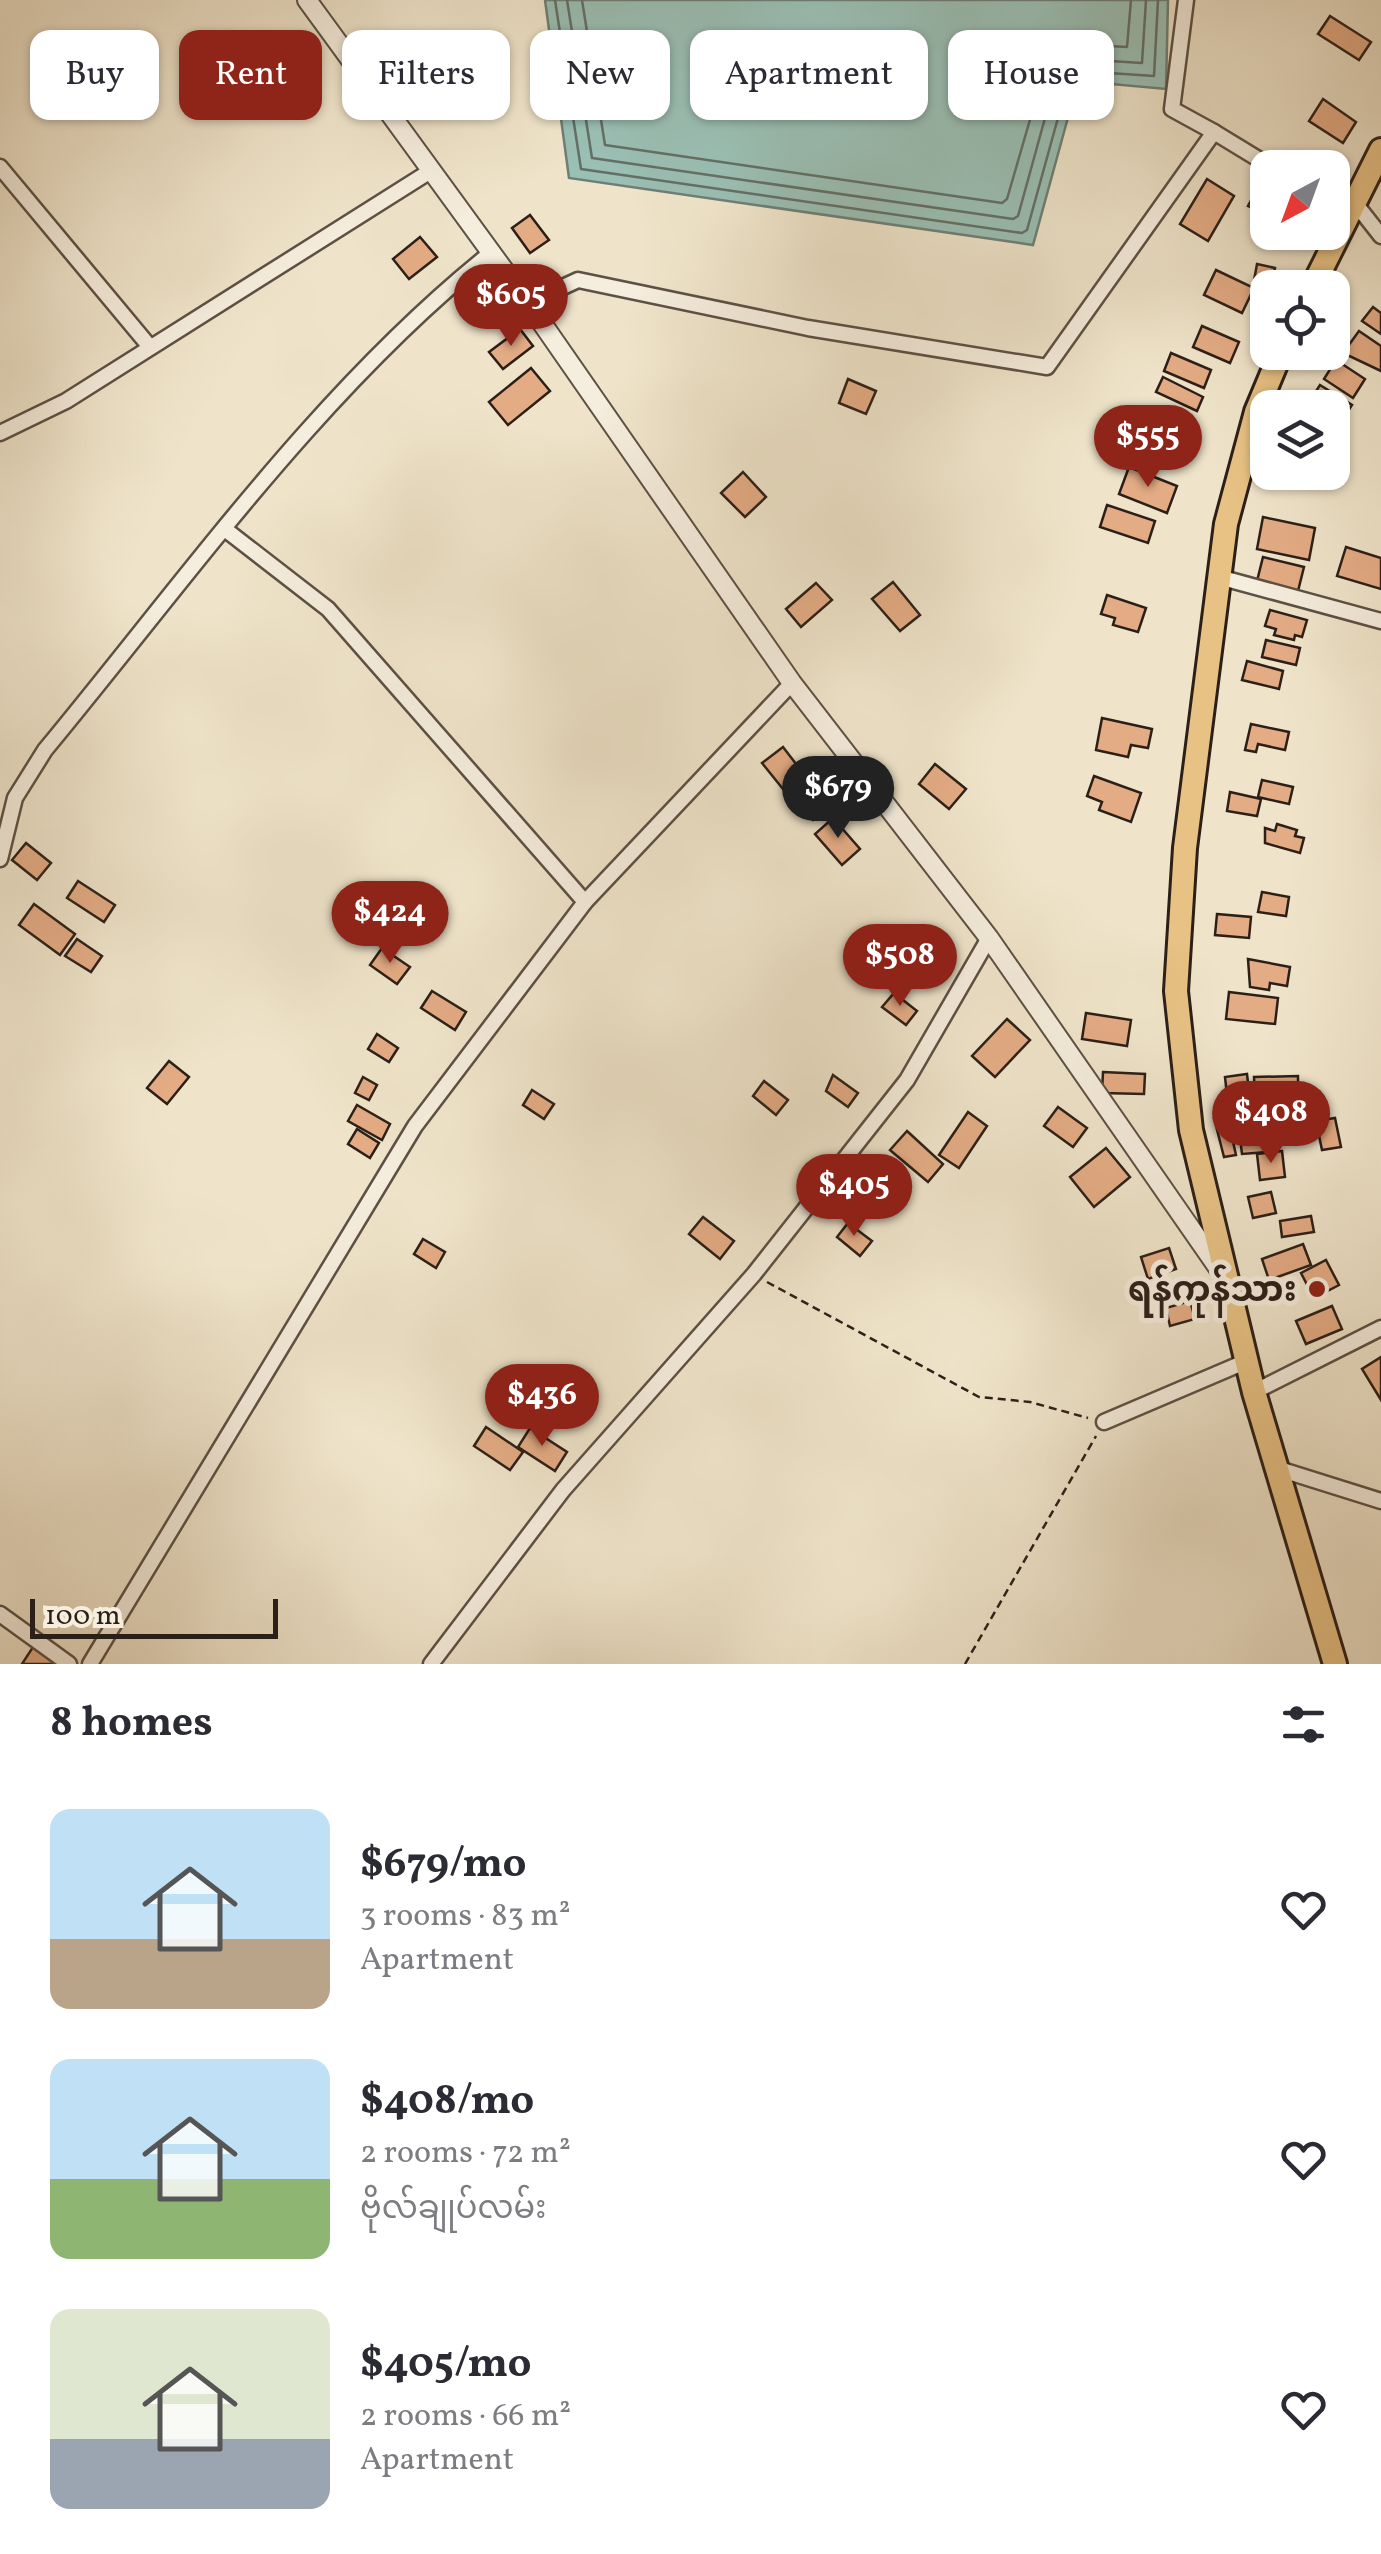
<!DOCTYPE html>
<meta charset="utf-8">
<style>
:root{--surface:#fff;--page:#f7f7f7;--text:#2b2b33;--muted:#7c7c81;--accent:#8f2418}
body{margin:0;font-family:Vollkorn,"Noto Sans Myanmar",serif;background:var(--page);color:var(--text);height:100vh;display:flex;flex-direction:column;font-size:38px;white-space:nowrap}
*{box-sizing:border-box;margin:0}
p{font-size:32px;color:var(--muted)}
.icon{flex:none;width:55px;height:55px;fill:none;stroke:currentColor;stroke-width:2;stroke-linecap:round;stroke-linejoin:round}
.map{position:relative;height:1664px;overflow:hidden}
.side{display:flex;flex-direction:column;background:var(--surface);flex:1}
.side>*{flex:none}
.hud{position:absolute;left:30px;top:30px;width:1322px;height:90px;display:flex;gap:20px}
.needle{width:65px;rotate:221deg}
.tools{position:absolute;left:1250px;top:150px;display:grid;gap:20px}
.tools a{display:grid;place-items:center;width:100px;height:100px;border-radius:20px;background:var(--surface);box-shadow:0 2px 8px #0004;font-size:50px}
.scale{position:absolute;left:30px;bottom:25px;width:248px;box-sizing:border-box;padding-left:10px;border:5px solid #2c1f18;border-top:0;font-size:28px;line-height:35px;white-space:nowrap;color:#2c1f18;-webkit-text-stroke:8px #f5eddd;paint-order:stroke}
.price{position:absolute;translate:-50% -85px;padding:0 22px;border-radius:35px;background:var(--accent);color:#fff;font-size:32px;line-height:65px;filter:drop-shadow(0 2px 5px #0008)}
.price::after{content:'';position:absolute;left:50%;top:60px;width:30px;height:22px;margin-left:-15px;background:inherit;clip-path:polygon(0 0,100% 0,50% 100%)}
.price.active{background:#222;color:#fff}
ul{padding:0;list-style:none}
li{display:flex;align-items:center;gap:30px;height:250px;padding:0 50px}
li span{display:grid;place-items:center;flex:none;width:280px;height:200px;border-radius:20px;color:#555}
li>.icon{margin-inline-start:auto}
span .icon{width:120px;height:120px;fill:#fffc;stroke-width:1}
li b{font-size:42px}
h2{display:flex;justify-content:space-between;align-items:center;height:120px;padding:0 50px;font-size:42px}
.pill{padding:0 35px;border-radius:20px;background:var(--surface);box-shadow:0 2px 8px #0004;font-size:35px;line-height:90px}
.pill.active{background:var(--accent);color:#fff}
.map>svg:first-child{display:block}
.water{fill:#9abfb4;stroke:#6e7f76;stroke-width:2.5}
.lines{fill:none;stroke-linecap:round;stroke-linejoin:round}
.shore{stroke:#636f66;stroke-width:2.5}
.building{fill:#e4ac85;stroke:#2c1f18;stroke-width:2.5}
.minor-casing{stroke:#5d5044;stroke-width:19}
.tertiary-casing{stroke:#5d5044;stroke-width:22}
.primary-casing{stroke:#2c1f18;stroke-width:28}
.path{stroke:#2c1f18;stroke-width:2.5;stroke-dasharray:8 5;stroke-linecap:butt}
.minor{stroke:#f5eddd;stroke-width:14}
.tertiary{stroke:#f5eddd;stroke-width:18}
.primary{stroke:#e8c285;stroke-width:22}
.poi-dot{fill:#8f2418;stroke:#f5eddd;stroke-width:4}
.labels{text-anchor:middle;stroke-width:10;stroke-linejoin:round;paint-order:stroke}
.poi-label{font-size:35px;font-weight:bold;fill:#2c1f18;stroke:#f5eddd;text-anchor:end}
</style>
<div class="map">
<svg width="1381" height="1664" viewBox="0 0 1381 1664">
<rect width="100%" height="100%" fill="#efe4ca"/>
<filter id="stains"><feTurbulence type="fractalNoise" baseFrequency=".002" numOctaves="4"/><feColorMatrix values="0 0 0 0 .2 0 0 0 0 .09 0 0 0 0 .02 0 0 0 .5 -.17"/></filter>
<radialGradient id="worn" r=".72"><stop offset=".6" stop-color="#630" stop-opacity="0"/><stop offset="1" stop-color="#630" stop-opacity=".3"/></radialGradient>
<!-- water -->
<path class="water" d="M545,0H1168L1166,89L1078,81L1033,245L569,178Z"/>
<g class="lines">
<!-- shore -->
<g class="shore">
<path d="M555,0L581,169L1022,233L1027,230L1069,78L1079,71L1154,76L1158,0"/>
<path d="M567,0L592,158L1013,219L1018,216L1058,71L1078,59L1142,63L1146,0"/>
<path d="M582,0L605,145L1002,203L1007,199L1047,61L1073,44L1127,47L1131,0"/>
</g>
</g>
<!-- building -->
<g class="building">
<path d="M1330,16L1371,42L1359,60L1318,34Z"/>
<path d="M1323,99L1356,122L1343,143L1309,121Z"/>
<path d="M1265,175L1268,177V216L1248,206Z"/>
<path d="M1207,179L1234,196L1208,241L1180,224Z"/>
<path d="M530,215L549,240L530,253L512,228Z"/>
<path d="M420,237L437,257L409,279L393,259Z"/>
<path d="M1257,264L1275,268L1271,288L1253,286Z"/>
<path d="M1216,270L1254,288L1242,313L1204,295Z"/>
<path d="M1373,307L1381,313V334L1362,321Z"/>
<path d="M1202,326L1239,342L1230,363L1193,347Z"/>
<path d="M520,329L533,346L503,369L489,352Z"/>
<path d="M1359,331L1381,346V371L1343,353Z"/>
<path d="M1171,353L1211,370L1204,388L1164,371Z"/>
<path d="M1336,360L1365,379L1353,398L1324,379Z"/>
<path d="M531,368L550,391L508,425L489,402Z"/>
<path d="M1163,377L1203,397L1197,411L1156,392Z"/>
<path d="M848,379L876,391L866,414L839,403Z"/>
<path d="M1320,385L1352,405L1341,422L1332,417V408L1309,402Z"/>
<path d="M1142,408L1189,428L1178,455L1137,438Z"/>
<path d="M1129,467L1177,486L1167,513L1119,494Z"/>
<path d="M743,472L766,497L745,517L721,493Z"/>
<path d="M1107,505L1155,521L1148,543L1100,527Z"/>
<path d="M1263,517L1315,528L1309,560L1257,549Z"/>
<path d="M1346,547L1381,558V589L1337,576Z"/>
<path d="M1263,557L1304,567L1298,591L1257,581Z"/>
<path d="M893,582L920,615L900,631L872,599Z"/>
<path d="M816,583L832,600L801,627L786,609Z"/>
<path d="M1107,595L1146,608L1138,632L1113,625L1115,618L1101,614Z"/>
<path d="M1270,610L1307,620L1302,637L1295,635L1294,640L1274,635L1276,629L1265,626Z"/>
<path d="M1266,640L1300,648L1296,665L1262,657Z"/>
<path d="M1247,661L1283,671L1279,689L1242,680Z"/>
<path d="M1102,718L1152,729L1148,748L1131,745L1128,757L1096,750Z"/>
<path d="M1251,724L1289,732L1285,750L1258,744L1256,752L1245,750Z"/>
<path d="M783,747L803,773L783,789L762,763Z"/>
<path d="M935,764L966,789L949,809L919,784Z"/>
<path d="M824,765L847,790L813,820L790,795Z"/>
<path d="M1094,776L1141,793L1131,822L1099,810L1102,802L1087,796Z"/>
<path d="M1262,780L1293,787L1289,804L1258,797Z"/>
<path d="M1230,792L1261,799L1257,816L1227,811Z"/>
<path d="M833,818L860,849L842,865L815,834Z"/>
<path d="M1277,824L1297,830L1295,836L1304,838L1300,853L1265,843V828L1275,831Z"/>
<path d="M26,843L51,863L37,880L12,860Z"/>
<path d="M78,881L115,905L104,922L67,898Z"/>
<path d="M1262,892L1289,897L1286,916L1258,912Z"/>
<path d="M34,904L75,934L60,955L19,925Z"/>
<path d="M1217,914L1251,917L1249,938L1215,935Z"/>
<path d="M77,939L102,956L91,972L65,956Z"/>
<path d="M382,948L410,967L397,984L370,965Z"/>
<path d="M1248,959L1290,967L1287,986L1270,983L1269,990L1250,987Z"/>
<path d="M432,991L466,1012L455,1030L421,1008Z"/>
<path d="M1229,992L1278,998L1275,1024L1226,1019Z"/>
<path d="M894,993L917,1011L906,1025L882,1007Z"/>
<path d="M1086,1013L1131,1020L1127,1046L1082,1039Z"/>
<path d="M1007,1019L1030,1040L995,1077L972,1056Z"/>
<path d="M377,1034L398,1048L389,1062L368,1049Z"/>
<path d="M169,1061L189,1077L167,1104L147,1088Z"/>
<path d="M1103,1072L1145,1074L1144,1094L1102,1093Z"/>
<path d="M1247,1074L1250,1101L1228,1104L1225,1077Z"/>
<path d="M833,1075L858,1093L848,1107L826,1091Z"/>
<path d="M1298,1076V1095L1255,1096L1254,1077Z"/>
<path d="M363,1077L377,1085L369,1100L355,1093Z"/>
<path d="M764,1081L788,1100L776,1115L753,1096Z"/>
<path d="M532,1090L554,1104L544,1119L523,1105Z"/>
<path d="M357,1105L390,1124L382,1140L348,1121Z"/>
<path d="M1058,1107L1087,1128L1073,1147L1044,1126Z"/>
<path d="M968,1112L987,1126L959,1168L939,1155Z"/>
<path d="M1227,1115L1236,1155L1224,1157L1214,1118Z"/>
<path d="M1253,1116L1255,1135L1236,1137L1234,1118Z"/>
<path d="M1335,1118L1341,1147L1322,1150L1316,1121Z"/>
<path d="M357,1129L379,1143L370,1158L348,1144Z"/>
<path d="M907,1131L943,1164L928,1182L890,1150Z"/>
<path d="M1265,1135L1267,1152L1242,1154L1240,1138Z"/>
<path d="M1106,1148L1130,1177L1094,1207L1070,1177Z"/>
<path d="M1282,1151L1285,1177L1260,1180L1257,1154Z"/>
<path d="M1271,1192L1276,1213L1253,1218L1248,1197Z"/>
<path d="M1311,1216L1314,1232L1282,1237L1280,1221Z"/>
<path d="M703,1217L734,1241L720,1259L689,1234Z"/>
<path d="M848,1223L872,1241L860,1256L837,1237Z"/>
<path d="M423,1239L445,1252L436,1268L414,1254Z"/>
<path d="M1303,1244L1311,1265L1269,1280L1262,1259Z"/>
<path d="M1169,1248L1176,1269L1148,1279L1141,1257Z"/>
<path d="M1326,1260L1339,1285L1314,1298L1301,1273Z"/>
<path d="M1190,1301L1195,1319L1170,1326L1166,1308Z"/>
<path d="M1332,1306L1342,1329L1306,1344L1296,1321Z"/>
<path d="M1381,1357V1400L1362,1369Z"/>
<path d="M486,1427L523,1452L510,1470L474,1446Z"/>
<path d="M530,1428L567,1452L555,1471L518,1447Z"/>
<path d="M33,1647L58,1664H22Z"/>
</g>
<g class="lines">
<!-- minor casing -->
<g class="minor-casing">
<g id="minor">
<path d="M1214,132L1273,168"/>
<path d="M0,167L150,347"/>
<path d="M1355,203L1381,236"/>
<path d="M528,303L578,280L808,328L1047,367L1214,132L1172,109L1186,0"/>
<path d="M0,433L66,401L432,170"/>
<path d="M226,530L328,609L585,902"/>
<path d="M1219,577L1381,621"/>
<path d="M0,859L15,798L45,750C185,581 320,389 492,252"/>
<path d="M1254,1392L1381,1328"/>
<path d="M1104,1422L1247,1361"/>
<path d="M1279,1469L1381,1501"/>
<path d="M0,1614L69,1664"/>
<path d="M90,1664L415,1126L585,902L792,683"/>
<path d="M431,1664L563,1490L754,1274L907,1080L989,938"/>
</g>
</g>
<!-- tertiary casing -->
<g class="tertiary-casing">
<path id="tertiary" d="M307,0L528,303L792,683L989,938L1221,1272"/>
</g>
<!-- primary casing -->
<g class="primary-casing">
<g id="primary">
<path d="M1312,288L1381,150"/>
<path d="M1281,352L1256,412L1226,524L1185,848L1176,991L1191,1130L1254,1392L1335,1664"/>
</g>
</g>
<!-- path -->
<g class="path">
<path d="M767,1282L979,1397L1030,1402L1088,1418"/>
<path d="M965,1664L1096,1436"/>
</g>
<!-- minor -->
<use href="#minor" class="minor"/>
<!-- tertiary -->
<use href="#tertiary" class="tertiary"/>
<!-- primary -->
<use href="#primary" class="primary"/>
</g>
<!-- markers -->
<circle class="poi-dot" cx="1317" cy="1289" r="10"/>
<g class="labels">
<!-- poi labels -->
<g class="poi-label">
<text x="1297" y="1301">ရန်ကုန်သား</text>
</g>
</g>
<rect width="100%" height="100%" filter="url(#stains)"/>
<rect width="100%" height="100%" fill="url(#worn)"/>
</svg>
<div class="tools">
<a><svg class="needle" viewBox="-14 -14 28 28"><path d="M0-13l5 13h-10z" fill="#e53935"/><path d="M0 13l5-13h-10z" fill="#7c7c81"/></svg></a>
<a><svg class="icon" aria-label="locate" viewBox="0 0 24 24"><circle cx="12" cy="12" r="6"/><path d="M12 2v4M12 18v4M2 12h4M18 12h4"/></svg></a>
<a><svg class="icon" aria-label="layers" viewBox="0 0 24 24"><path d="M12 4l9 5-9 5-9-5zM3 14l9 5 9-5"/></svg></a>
</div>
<div class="scale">100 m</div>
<b class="price" style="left:511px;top:349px">$605</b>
<b class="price" style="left:1148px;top:490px">$555</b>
<b class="price active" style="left:838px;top:841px">$679</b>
<b class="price" style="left:390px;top:966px">$424</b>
<b class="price" style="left:900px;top:1009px">$508</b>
<b class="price" style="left:1271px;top:1166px">$408</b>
<b class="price" style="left:854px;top:1239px">$405</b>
<b class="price" style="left:542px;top:1449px">$436</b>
<div class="hud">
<a class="pill">Buy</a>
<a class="pill active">Rent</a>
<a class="pill">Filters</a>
<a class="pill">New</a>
<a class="pill">Apartment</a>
<a class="pill">House</a>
</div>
</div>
<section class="side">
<h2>8 homes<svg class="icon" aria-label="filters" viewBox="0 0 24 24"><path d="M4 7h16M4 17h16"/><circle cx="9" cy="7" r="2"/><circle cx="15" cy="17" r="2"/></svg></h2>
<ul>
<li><span style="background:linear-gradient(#bfe0f5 65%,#b9a48a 0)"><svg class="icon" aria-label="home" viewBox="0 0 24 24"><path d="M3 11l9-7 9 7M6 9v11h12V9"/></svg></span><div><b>$679/mo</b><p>3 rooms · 83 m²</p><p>Apartment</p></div><svg class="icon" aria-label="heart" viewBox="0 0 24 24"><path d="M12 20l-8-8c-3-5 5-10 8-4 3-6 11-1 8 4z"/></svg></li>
<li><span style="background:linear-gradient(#bfe0f5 60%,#8fb573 0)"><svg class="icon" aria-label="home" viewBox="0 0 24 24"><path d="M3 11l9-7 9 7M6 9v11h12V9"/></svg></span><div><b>$408/mo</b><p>2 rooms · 72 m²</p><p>ဗိုလ်ချုပ်လမ်း</p></div><svg class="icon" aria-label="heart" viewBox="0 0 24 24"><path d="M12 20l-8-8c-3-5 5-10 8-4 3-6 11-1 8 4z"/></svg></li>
<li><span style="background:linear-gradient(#dfe7d0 65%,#9aa5b1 0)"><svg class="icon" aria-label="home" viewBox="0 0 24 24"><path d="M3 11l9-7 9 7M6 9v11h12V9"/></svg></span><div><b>$405/mo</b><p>2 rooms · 66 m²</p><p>Apartment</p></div><svg class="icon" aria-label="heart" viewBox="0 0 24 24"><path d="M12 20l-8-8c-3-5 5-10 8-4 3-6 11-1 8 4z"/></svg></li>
</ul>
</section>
